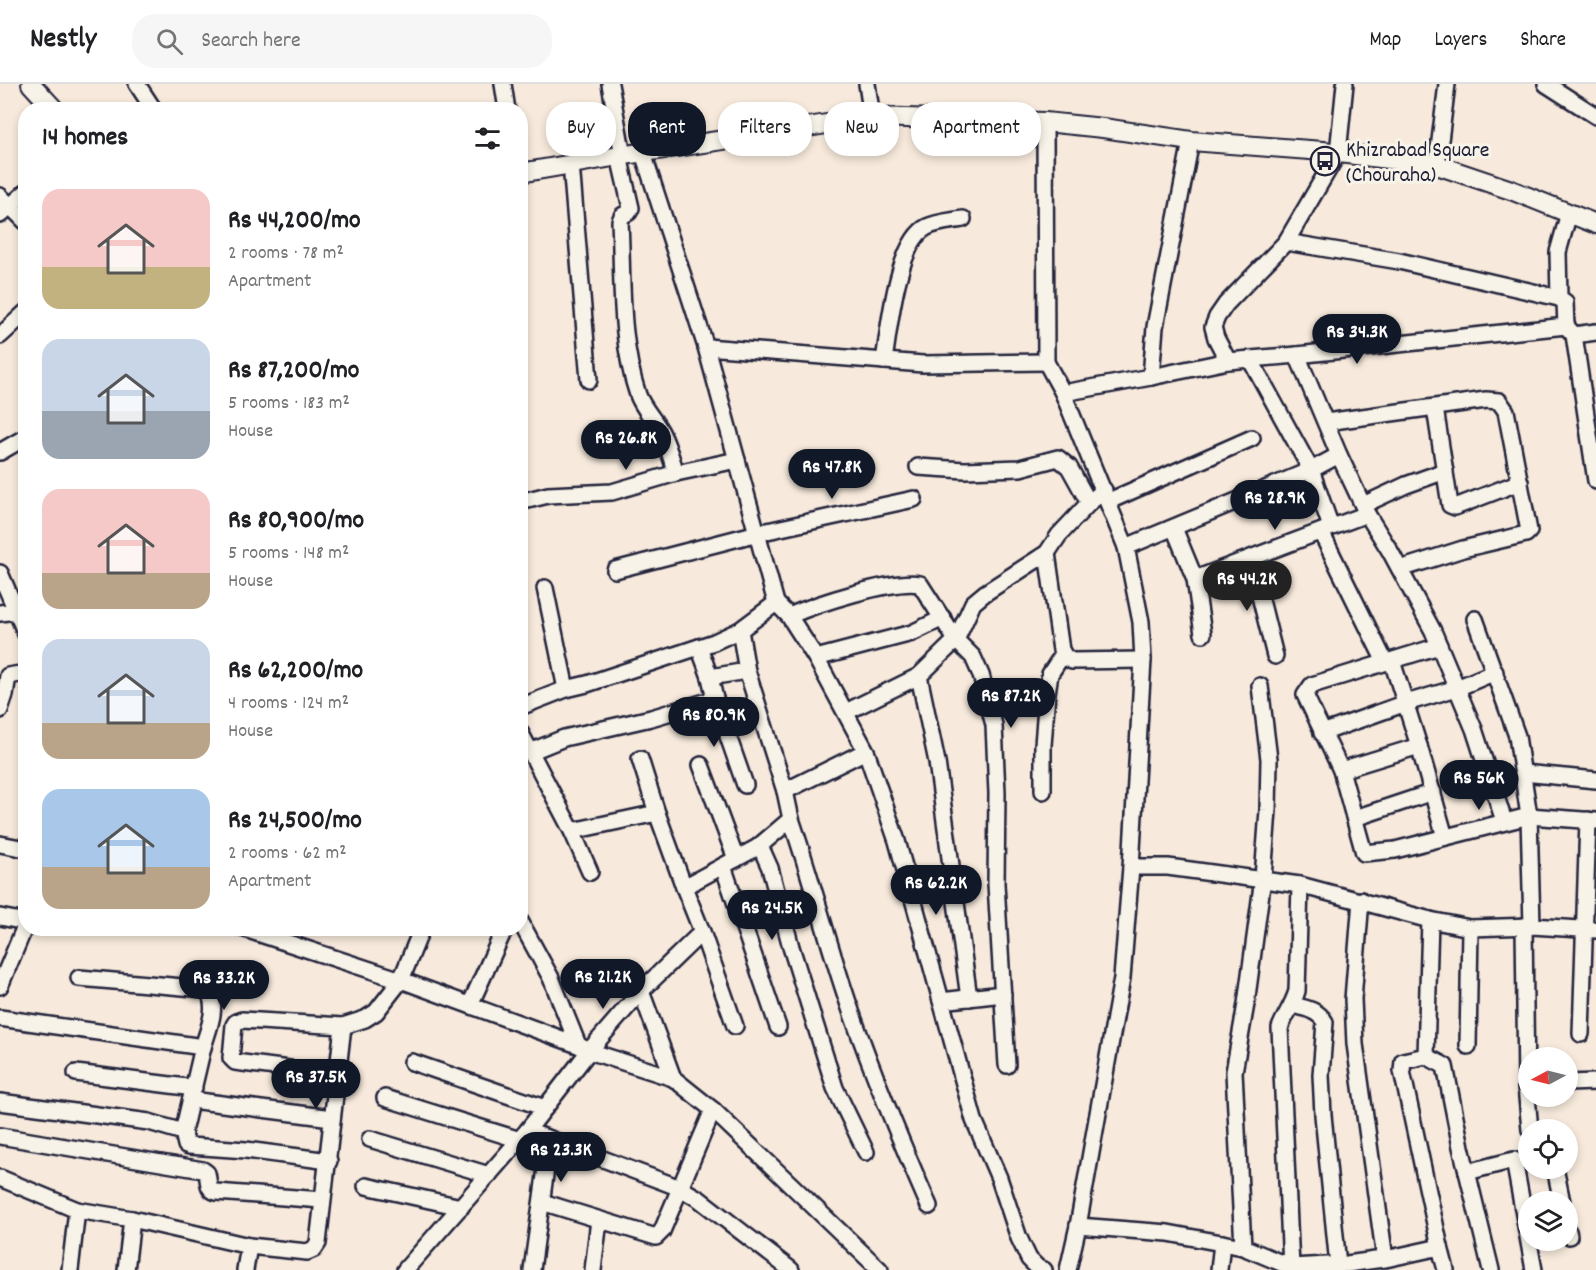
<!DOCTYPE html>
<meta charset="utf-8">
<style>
:root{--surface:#fff;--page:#f6f6f6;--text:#202124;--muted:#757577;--line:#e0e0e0;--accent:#111827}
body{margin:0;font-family:Dekko,sans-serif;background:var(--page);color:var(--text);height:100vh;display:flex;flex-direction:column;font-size:22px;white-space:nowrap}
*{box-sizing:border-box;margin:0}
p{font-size:20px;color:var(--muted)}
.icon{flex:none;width:33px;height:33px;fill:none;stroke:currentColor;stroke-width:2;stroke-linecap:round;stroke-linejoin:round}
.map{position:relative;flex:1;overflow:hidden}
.sheet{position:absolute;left:18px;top:18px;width:510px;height:834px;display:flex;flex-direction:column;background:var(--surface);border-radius:24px;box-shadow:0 3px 9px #0003}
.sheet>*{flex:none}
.banner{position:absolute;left:546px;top:18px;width:570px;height:54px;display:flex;gap:12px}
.needle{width:39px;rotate:263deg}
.buttons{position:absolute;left:1518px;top:963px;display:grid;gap:12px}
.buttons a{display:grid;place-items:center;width:60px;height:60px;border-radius:50%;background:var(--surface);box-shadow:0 3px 9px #0003;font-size:30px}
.price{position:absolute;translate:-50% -51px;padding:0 14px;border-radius:21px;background:var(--accent);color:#fff;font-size:20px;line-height:39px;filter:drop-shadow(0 2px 3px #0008)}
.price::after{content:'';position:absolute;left:50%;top:36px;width:18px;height:14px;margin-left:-9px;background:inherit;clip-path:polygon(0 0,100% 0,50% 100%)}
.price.current{background:#222;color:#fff}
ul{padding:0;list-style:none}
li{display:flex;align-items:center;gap:18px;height:150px;padding:0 24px}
li span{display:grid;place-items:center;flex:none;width:168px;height:120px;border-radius:18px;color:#555}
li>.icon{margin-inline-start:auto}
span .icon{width:72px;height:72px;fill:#fffc;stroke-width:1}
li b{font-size:26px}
h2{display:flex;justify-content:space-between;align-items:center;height:72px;padding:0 24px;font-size:26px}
.chip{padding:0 21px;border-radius:24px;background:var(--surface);box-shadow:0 3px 9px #0003;font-size:21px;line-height:54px}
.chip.current{background:var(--accent);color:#fff}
header{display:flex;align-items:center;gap:36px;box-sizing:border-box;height:84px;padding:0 30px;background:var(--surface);border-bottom:2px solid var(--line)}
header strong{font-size:28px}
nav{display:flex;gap:33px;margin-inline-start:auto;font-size:21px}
.search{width:420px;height:54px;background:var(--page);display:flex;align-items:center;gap:15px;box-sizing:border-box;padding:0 21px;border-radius:24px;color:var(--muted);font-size:22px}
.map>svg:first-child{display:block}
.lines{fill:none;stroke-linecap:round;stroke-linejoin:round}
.minor-casing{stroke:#22223b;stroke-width:20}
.major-casing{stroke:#22223b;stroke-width:22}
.minor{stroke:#f7f3e8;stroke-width:15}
.major{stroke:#f7f3e8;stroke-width:18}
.labels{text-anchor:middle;stroke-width:6;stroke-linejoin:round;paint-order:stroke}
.poi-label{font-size:22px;fill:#22223b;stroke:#f7f3e8;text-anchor:start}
</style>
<header>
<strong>Nestly</strong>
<div class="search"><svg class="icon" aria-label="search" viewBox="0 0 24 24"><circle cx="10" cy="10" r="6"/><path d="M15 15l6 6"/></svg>Search here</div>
<nav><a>Map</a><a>Layers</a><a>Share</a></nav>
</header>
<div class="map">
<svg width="1596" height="1186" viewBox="0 0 1596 1186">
<rect width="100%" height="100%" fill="#f7eadc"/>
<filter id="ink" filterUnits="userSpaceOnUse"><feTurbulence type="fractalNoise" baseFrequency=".0167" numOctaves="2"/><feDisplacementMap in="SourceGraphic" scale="12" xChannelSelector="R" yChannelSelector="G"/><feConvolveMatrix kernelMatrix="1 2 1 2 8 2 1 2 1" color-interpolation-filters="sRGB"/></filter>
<g filter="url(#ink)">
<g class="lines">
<!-- minor casing -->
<g class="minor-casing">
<g id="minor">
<path d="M137,0L154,26"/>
<path d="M503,0L507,26"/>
<path d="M610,0L623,72"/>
<path d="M867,0L872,33"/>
<path d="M1546,0L1596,32"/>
<path d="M1045,38L1046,278L1063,309L1126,463L1141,538L1143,576L1131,783L1122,894L1078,1142L1068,1186"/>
<path d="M643,69L706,263L776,519L740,546L747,587L785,707L791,735L758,763L684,803L702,848L641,907L673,994L713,1026L880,1186"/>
<path d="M619,72L631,124L629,128L622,132L620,137C623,196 619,254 638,311C643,325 656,337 662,350C668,362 672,377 676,389"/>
<path d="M571,80L589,296"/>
<path d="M1437,81L1447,0"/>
<path d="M0,112L26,138"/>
<path d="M0,131L26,108"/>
<path d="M1286,158L1399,177L1559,214"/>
<path d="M1566,242L1565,218L1559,214L1558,168L1569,129"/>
<path d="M1574,251L1596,248"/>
<path d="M0,252L26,228"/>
<path d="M706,263L923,280L1046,278"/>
<path d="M1297,271L1339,371"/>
<path d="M1250,275L1311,386L1331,443"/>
<path d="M884,277C889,245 897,158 927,143C937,138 952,137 963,135"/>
<path d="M1228,277L1216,254L1213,243L1217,233L1226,220L1286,158L1338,69L1345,0"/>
<path d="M1151,293L1228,277L1297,271L1566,242L1574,251L1596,397"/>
<path d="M1063,309L1151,293L1155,243L1191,57"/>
<path d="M1435,324L1450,421L1455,423L1520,398"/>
<path d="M1326,338L1486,316L1499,317L1506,327L1529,447L1526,450L1463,465L1400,485"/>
<path d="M0,368L26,353"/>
<path d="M918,383L965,386L1020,384L1058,374L1069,383L1089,419"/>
<path d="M1109,417L1252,354"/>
<path d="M520,418L548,411L612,408L676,389L737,376"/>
<path d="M1363,421L1406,401L1445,387"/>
<path d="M1174,444L1195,495L1203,550"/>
<path d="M1321,448L1385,578"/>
<path d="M1126,463L1311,386L1339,371L1367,430L1390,467L1433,547L1474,645L1504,737"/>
<path d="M1047,469L1061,566L1065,573L1072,577L1143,576"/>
<path d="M1247,476L1260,512L1275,572"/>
<path d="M615,486L758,449L914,415"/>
<path d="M0,489L26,550"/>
<path d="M1195,495L1367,430"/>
<path d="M545,504L566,605"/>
<path d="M776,519L789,532L816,574L866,667L897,757L974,1036L999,1094L1019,1154L1029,1175L1038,1184L1044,1186"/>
<path d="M0,529L16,527"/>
<path d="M789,532C816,520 892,495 920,500L956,556L973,573L981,591L994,641L997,709L996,800L1007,981"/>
<path d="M1475,535L1517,652L1529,732L1532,842"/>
<path d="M1439,562L1312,601L1305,611L1341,686L1364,769L1395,766L1529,732L1596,737"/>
<path d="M699,563L710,593"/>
<path d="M816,574L912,549L943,534"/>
<path d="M1392,577L1419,662L1445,753"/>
<path d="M919,592L937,678L969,914"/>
<path d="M715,615L745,701"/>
<path d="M520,623L566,605L587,600L714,558L740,546"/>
<path d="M0,626L5,611L8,592L26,589"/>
<path d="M846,628L919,592L956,556L973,519L985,509L1047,469L1059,451L1089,419L1104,406"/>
<path d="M520,648L572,747L657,729L684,803"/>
<path d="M1322,649L1406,619L1457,604L1495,588"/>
<path d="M532,667L564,654L651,634L715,615L710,593L747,587"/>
<path d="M640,675L657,729"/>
<path d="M701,681L736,775"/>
<path d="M1341,686L1419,662"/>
<path d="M1523,689L1596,696"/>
<path d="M785,707L866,667"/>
<path d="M1043,707V661L1047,609L1050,590L1063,570"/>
<path d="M1355,734L1433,708"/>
<path d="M791,735C813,799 829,864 851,927C874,993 901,1058 929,1122"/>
<path d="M572,747L590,788"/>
<path d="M0,760L26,765"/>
<path d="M758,763L762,766L770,784L791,863L835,1004L866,1068"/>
<path d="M723,782L778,943"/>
<path d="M1131,783H1168L1300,801L1430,836L1470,844L1532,842L1596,846"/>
<path d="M1361,816L1353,915L1355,960L1385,1175"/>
<path d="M0,833L26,838"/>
<path d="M1430,836L1426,972L1445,982L1461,1063L1491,1186"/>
<path d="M520,837L551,894L578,961L589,967L673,994"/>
<path d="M1524,842L1526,1002H1528"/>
<path d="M242,844L401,896L578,961"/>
<path d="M702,848L735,942"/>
<path d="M79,894L206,905C220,920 208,946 203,963"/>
<path d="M0,902L26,840"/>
<path d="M941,917L1003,910"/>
<path d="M470,921L505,844"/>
<path d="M1293,921C1305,924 1318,926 1325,938L1321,991L1323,1031L1338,1181"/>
<path d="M0,934L203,963L183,1048"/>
<path d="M1581,950L1588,736"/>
<path d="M1468,962L1470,844"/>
<path d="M1426,972L1403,977L1402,987L1440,1163"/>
<path d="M412,978L545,1024"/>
<path d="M76,989L194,1004"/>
<path d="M337,991L235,978L231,974L234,941L236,938L242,936L343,942L365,935L376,928L401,896L422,844"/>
<path d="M1568,999L1596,998"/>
<path d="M1526,1002L1530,1046"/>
<path d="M385,1014L520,1056"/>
<path d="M191,1016L332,1034"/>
<path d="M0,1018L149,1038L183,1048L186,1061L189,1062L246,1066L329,1077"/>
<path d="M527,1047L550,1055L532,1186"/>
<path d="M0,1052L203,1086L207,1089C209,1097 207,1105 216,1108L322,1116"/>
<path d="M370,1055L489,1091"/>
<path d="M550,1055L680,1104L699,1115L791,1186"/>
<path d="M1555,1084L1562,1118"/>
<path d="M1467,1088L1514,1076L1534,1186"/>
<path d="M0,1094L77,1126L132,1135L126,1186"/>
<path d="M366,1102L461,1123"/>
<path d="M542,1118L656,1153L662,1147L713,1026"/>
<path d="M132,1135L249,1162"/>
<path d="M1078,1142L1168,1149L1243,1163L1291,1183L1347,1180L1390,1174L1440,1163L1446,1186"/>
<path d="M1568,1147L1569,1152"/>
<path d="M1243,1163L1234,988L1246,920L1263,794L1268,726L1269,675L1260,602"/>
<path d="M1291,1183L1280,944C1285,931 1293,921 1297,907L1300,801"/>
<path d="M70,1186L77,1126"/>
<path d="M245,1186L249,1162L307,1168L314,1165L318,1159L343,942"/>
<path d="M405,1186L527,1047L589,967L641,907"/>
<path d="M593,1186L599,1136"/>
<path d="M1219,1186L1222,1159"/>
</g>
</g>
<!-- major casing -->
<g class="major-casing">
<g id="major">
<path d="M31,0L55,26"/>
<path d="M520,89L619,72L872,33L1045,38L1103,44L1191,57L1323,67L1437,81L1511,106L1596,140"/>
</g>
</g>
<!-- minor -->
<use href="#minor" class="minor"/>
<!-- major -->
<use href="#major" class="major"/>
</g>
</g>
<!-- icons -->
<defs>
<g id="bus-ring" transform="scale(1.5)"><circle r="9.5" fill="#f7f3e8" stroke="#22223b" stroke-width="1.5"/><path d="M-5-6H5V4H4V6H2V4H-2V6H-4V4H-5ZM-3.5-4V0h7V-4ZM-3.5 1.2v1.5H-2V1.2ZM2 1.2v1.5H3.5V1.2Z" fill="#22223b"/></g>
</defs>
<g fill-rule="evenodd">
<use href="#bus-ring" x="1325" y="77"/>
</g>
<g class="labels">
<!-- poi labels -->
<g class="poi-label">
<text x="1346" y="72">Khizrabad Square<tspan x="1346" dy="25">(Chouraha)</tspan></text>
</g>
</g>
</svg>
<div class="buttons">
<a><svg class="needle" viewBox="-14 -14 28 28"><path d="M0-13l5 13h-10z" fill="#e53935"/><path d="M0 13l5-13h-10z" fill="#757577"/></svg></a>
<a><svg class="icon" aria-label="locate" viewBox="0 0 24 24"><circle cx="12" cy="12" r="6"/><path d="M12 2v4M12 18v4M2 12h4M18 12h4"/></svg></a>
<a><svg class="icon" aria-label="layers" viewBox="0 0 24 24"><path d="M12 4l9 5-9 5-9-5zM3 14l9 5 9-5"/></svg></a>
</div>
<b class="price" style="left:1357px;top:281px">Rs 34.3K</b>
<b class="price" style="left:626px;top:387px">Rs 26.8K</b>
<b class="price" style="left:832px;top:416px">Rs 47.8K</b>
<b class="price" style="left:1275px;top:447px">Rs 28.9K</b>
<b class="price current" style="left:1247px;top:528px">Rs 44.2K</b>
<b class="price" style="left:1011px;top:645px">Rs 87.2K</b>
<b class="price" style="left:714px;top:664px">Rs 80.9K</b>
<b class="price" style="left:1479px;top:727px">Rs 56K</b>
<b class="price" style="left:936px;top:832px">Rs 62.2K</b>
<b class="price" style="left:772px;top:857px">Rs 24.5K</b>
<b class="price" style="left:603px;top:926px">Rs 21.2K</b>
<b class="price" style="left:224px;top:927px">Rs 33.2K</b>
<b class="price" style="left:316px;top:1026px">Rs 37.5K</b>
<b class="price" style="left:561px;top:1099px">Rs 23.3K</b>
<div class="banner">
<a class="chip">Buy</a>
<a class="chip current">Rent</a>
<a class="chip">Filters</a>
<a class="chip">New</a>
<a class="chip">Apartment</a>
</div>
<section class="sheet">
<h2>14 homes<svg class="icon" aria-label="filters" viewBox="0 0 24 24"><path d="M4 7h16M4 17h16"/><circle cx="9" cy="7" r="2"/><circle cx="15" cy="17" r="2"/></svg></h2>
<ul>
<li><span style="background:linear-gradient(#f6c9c9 65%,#c2b280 0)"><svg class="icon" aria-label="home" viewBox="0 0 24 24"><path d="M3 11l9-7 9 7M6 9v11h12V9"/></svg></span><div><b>Rs 44,200/mo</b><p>2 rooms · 78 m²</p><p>Apartment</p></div></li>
<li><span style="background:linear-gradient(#c9d6e8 60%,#9aa5b1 0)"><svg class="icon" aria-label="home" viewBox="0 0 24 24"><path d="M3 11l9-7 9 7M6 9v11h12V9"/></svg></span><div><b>Rs 87,200/mo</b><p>5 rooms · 183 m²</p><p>House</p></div></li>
<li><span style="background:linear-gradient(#f6c9c9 70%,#b9a48a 0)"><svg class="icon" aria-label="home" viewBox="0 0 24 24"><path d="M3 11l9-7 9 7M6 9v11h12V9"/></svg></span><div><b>Rs 80,900/mo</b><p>5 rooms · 148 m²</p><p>House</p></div></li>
<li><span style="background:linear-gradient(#c9d6e8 70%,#b9a48a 0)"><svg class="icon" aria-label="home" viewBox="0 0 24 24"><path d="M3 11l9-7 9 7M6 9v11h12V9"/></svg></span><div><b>Rs 62,200/mo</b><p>4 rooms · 124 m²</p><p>House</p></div></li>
<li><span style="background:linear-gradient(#a9c7e8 65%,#b9a48a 0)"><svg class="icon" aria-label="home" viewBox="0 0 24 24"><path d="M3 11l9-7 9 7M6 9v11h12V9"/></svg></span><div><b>Rs 24,500/mo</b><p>2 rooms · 62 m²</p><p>Apartment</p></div></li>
</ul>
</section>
</div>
